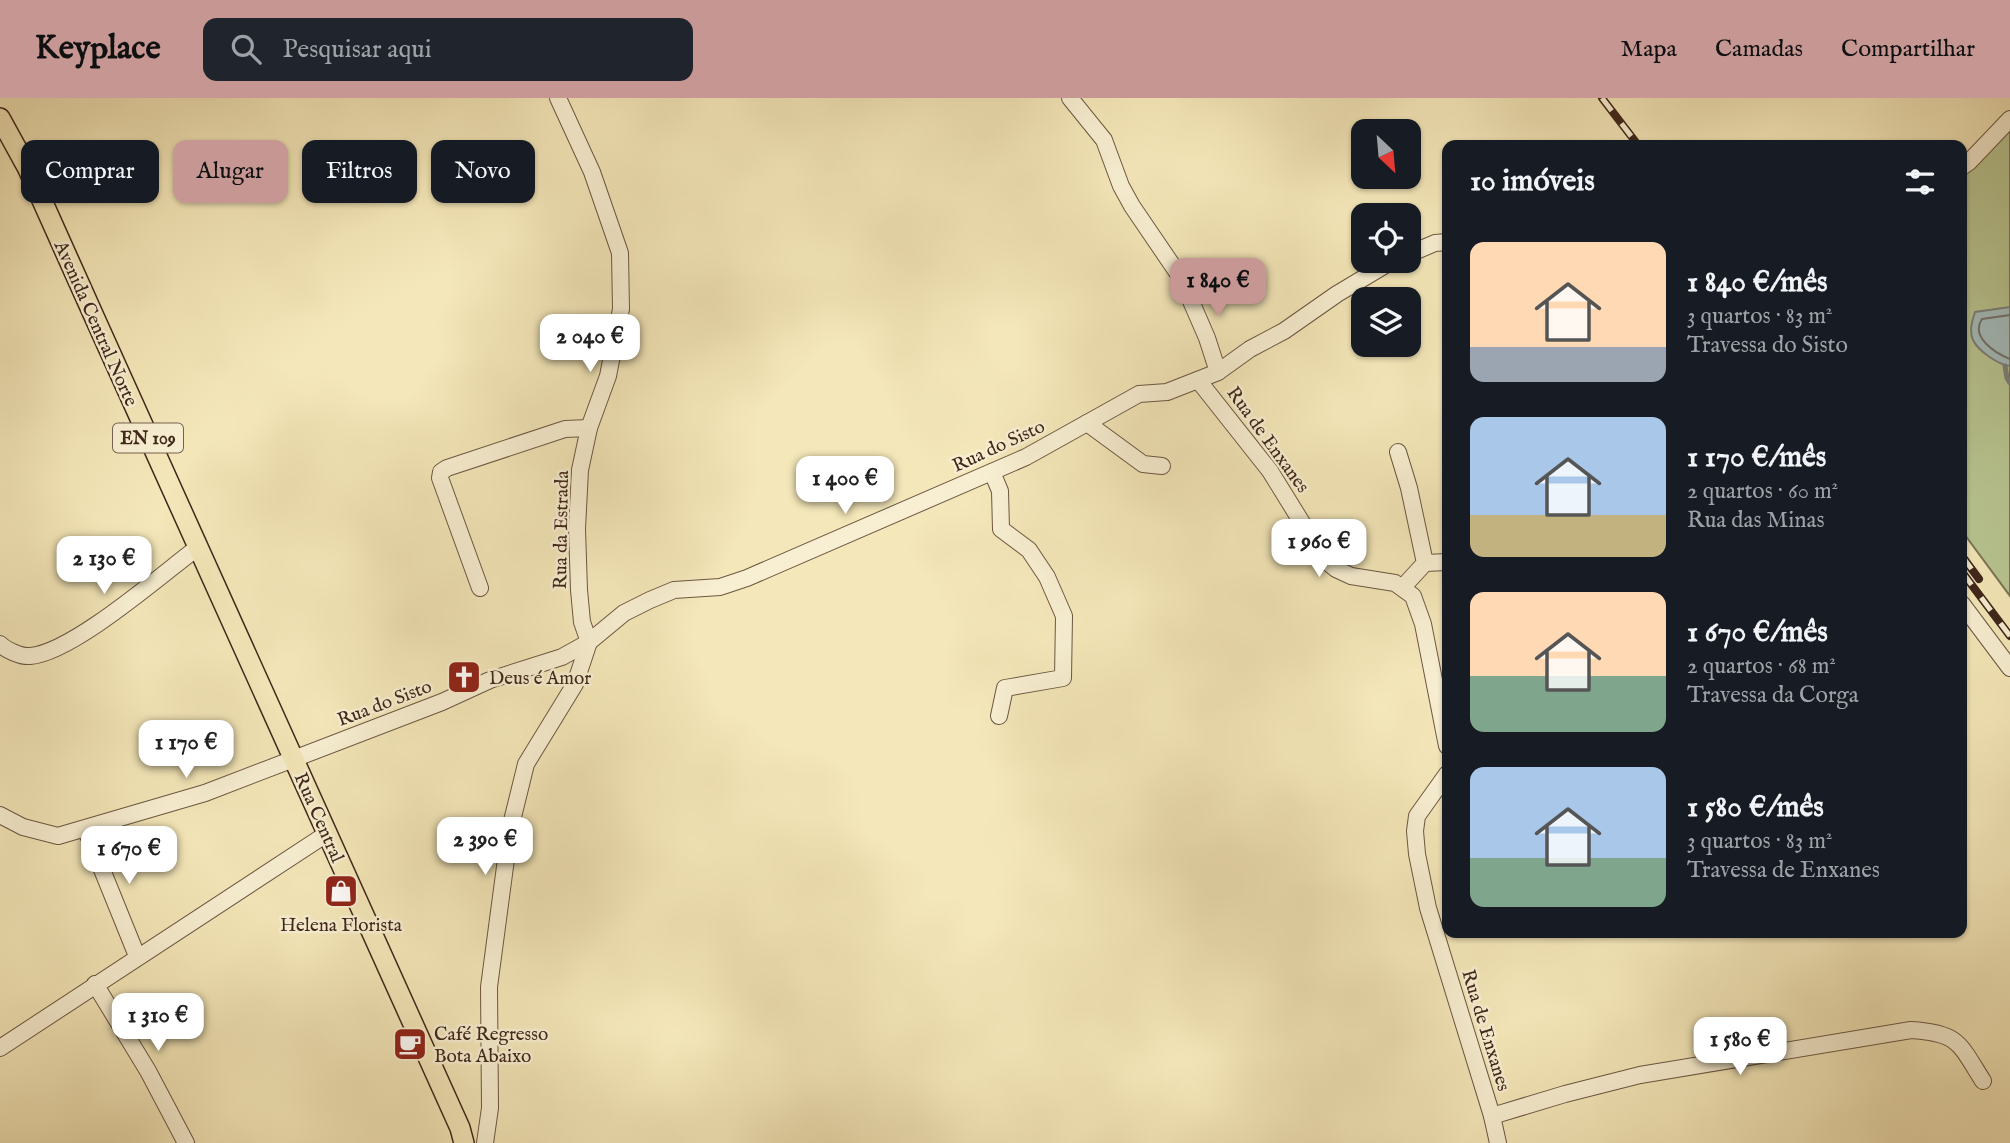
<!DOCTYPE html>
<html lang="pt">
<meta charset="utf-8">
<style>
:root{--surface:#171b24;--page:#20242c;--text:#f1f3f6;--muted:#9ea1a6;--accent:#c59692}
body{margin:0;font-family:"IM FELL English",serif;background:var(--page);color:var(--text);height:100vh;display:flex;flex-direction:column;font-size:26px;white-space:nowrap}
*{box-sizing:border-box;margin:0}
p{font-size:23px;color:var(--muted)}
.icon{flex:none;width:38px;height:38px;fill:none;stroke:currentColor;stroke-width:2;stroke-linecap:round;stroke-linejoin:round}
.map{position:relative;flex:1;overflow:hidden}
.details{position:absolute;left:1442px;top:42px;width:525px;height:798px;display:flex;flex-direction:column;background:var(--surface);border-radius:14px;box-shadow:0 2px 5px #0004}
.details>*{flex:none}
.guide{position:absolute;left:21px;top:42px;width:665px;height:63px;display:flex;gap:14px}
.needle{width:46px;rotate:154deg}
.controls{position:absolute;left:1351px;top:21px;display:grid;gap:14px}
.controls a{display:grid;place-items:center;width:70px;height:70px;border-radius:14px;background:var(--surface);box-shadow:0 2px 5px #0004;font-size:35px}
.price{position:absolute;translate:-50% -60px;padding:0 16px;border-radius:14px;background:#fff;color:#222;font-size:23px;line-height:46px;filter:drop-shadow(0 2px 4px #0008)}
.price::after{content:'';position:absolute;left:50%;top:42px;width:21px;height:16px;margin-left:-10px;background:inherit;clip-path:polygon(0 0,100% 0,50% 100%)}
.price.current{background:var(--accent);color:#111}
ul{padding:0;list-style:none}
li{display:flex;align-items:center;gap:21px;height:175px;padding:0 28px}
li span{display:grid;place-items:center;flex:none;width:196px;height:140px;border-radius:14px;color:#555}
li>.icon{margin-inline-start:auto}
span .icon{width:84px;height:84px;fill:#fffc;stroke-width:1}
li b{font-size:30px}
h2{display:flex;justify-content:space-between;align-items:center;height:84px;padding:0 28px;font-size:30px}
.pill{padding:0 24px;border-radius:14px;background:var(--surface);box-shadow:0 2px 5px #0004;font-size:24px;line-height:63px}
.pill.current{background:var(--accent);color:#111}
header{display:flex;align-items:center;gap:42px;box-sizing:border-box;height:98px;padding:0 35px;background:var(--accent);color:#111}
header strong{font-size:33px}
nav{display:flex;gap:38px;margin-inline-start:auto;font-size:24px}
.search{width:490px;height:63px;background:var(--page);display:flex;align-items:center;gap:18px;box-sizing:border-box;padding:0 24px;border-radius:14px;color:var(--muted);font-size:26px}
.map>svg:first-child{display:block}
.green{fill:#b8c692;stroke:#7c7656;stroke-width:2}
.water{fill:#a3bcbc;stroke:#7b807c;stroke-width:2}
.lines{fill:none;stroke-linecap:round;stroke-linejoin:round}
.shore{stroke:#71726c;stroke-width:2}
.stream{stroke:#7b807c;stroke-width:5}
.minor-casing{stroke:#6c5742;stroke-width:18}
.major-casing{stroke:#3f271b;stroke-width:22}
.minor{stroke:#f8efd2;stroke-width:16}
.major{stroke:#f4e7b9;stroke-width:19}
.rail-casing{stroke:#3f271b;stroke-width:8}
.rail{stroke:#f8efd2;stroke-width:5;stroke-dasharray:16;stroke-linecap:butt}
.labels{text-anchor:middle;stroke-width:5;stroke-linejoin:round;paint-order:stroke}
.shield{fill:#f8efd2;stroke:#766352;stroke-width:2}
.shield-label{font-size:18px;font-weight:bold;fill:#3f271b}
.street-label{font-size:19px;fill:#3f271b;stroke:#f8efd2}
.poi-label{font-size:19px;fill:#3f271b;stroke:#f8efd2;text-anchor:start}
</style>
<header>
<strong>Keyplace</strong>
<div class="search"><svg class="icon" aria-label="search" viewBox="0 0 24 24"><circle cx="10" cy="10" r="6"/><path d="M15 15l6 6"/></svg>Pesquisar aqui</div>
<nav><a>Mapa</a><a>Camadas</a><a>Compartilhar</a></nav>
</header>
<div class="map">
<svg width="2010" height="1045" viewBox="0 0 2010 1045">
<rect width="100%" height="100%" fill="#f4e7b9"/>
<filter id="stains"><feTurbulence type="fractalNoise" baseFrequency=".00286" numOctaves="4"/><feColorMatrix values="0 0 0 0 .2 0 0 0 0 .09 0 0 0 0 .02 0 0 0 .5 -.17"/></filter>
<radialGradient id="worn" r=".72"><stop offset=".6" stop-color="#630" stop-opacity="0"/><stop offset="1" stop-color="#630" stop-opacity=".3"/></radialGradient>
<!-- green -->
<path class="green" d="M2010,29V498L1962,433V77Z"/>
<!-- water -->
<path class="water" d="M2010,209V268C1999,267 1978,253 1973,242C1969,233 1972,223 1975,214Z"/>
<g class="lines">
<!-- shore -->
<path class="shore" d="M2010,217L1982,221C1970,239 1995,255 2010,261"/>
<!-- stream -->
<path class="stream" d="M2005,268L2007,280L2010,285"/>
<!-- minor casing -->
<g class="minor-casing">
<g id="minor">
<path d="M1070,0L1104,42L1121,88L1132,108L1181,180L1207,240L1218,274"/>
<path d="M1962,69L1969,64L2010,21"/>
<path d="M1409,156L1435,145L1447,144"/>
<path d="M1198,282L1270,373L1325,462L1336,471L1351,478L1395,485L1413,498L1423,526L1447,648"/>
<path d="M1087,325L1143,366L1162,368"/>
<path d="M1398,354L1409,390L1425,465L1403,489"/>
<path d="M992,374L1000,393L1001,431L1029,452L1047,479L1064,518L1063,580L1005,590L999,618"/>
<path d="M1425,465L1447,464"/>
<path d="M480,490L440,380L441,374L447,370L565,331L589,330"/>
<path d="M1962,506L2010,570"/>
<path d="M0,546C6,552 21,559 30,558C72,555 161,477 197,450"/>
<path d="M1447,676L1417,718L1415,733L1417,756L1428,810L1492,1018L1498,1045"/>
<path d="M0,717L23,729L58,738L205,695L442,604L490,582L562,559L589,544L624,515L650,502L674,492L720,489L747,480L1026,359L1139,296L1167,294L1218,274L1250,251L1284,233L1337,196L1392,163"/>
<path d="M86,732L137,858"/>
<path d="M95,886L148,973L186,1045"/>
<path d="M0,950L328,735"/>
<path d="M1492,1018L1565,996L1640,977L1911,932C1959,935 1959,945 1983,983"/>
<path d="M485,1045L490,1010L489,889L510,731L526,666L575,586L589,544L582,524L579,492L577,431L580,372L589,330L608,278L621,211L620,155L592,74L558,0"/>
</g>
</g>
<!-- major casing -->
<g class="major-casing">
<path id="major" d="M0,20L28,71C171,391 316,710 460,1030L464,1045"/>
</g>
<!-- minor -->
<use href="#minor" class="minor"/>
<!-- major -->
<use href="#major" class="major"/>
<!-- rail casing -->
<g class="rail-casing">
<g id="rail">
<path d="M1602,0L1638,47"/>
<path d="M1962,458L1979,481"/>
<path d="M1962,474L2010,538"/>
</g>
</g>
<!-- rail -->
<use href="#rail" class="rail"/>
</g>
<!-- icons -->
<defs>
<g id="church-square" transform="scale(1.75)"><rect x="-9" y="-9" width="18" height="18" rx="4" fill="#8f2418" stroke="#f8efd2"/><path d="M-1.2-6h2.4v3.5h3.3v2.4h-3.3V6h-2.4V-.1h-3.3v-2.4h3.3Z" fill="#fff"/></g>
<g id="shop-square" transform="scale(1.75)"><rect x="-9" y="-9" width="18" height="18" rx="4" fill="#8f2418" stroke="#f8efd2"/><path d="M-5-2.5h2.3a2.7 3.5 0 0 1 5.4 0H5L5.5 6h-11ZM-1.5-2.5h3a1.5 2.3 0 0 0-3 0Z" fill="#fff"/></g>
<g id="cafe-square" transform="scale(1.75)"><rect x="-9" y="-9" width="18" height="18" rx="4" fill="#8f2418" stroke="#f8efd2"/><path d="M-5.5-4.5H6V0H3Q3 3.5 0 3.5H-2.5Q-5.5 3.5-5.5 0ZM3-3.2v2h1.7v-2ZM-6 4.5H4V6H-6Z" fill="#fff"/></g>
</defs>
<g fill-rule="evenodd">
<use href="#church-square" x="464" y="579"/>
<use href="#shop-square" x="341" y="793"/>
<use href="#cafe-square" x="410" y="946"/>
</g>
<g class="labels">
<!-- shield labels -->
<rect class="shield" x="113" y="325.5" width="70" height="29" rx="5"/>
<g class="shield-label">
<text x="148" y="346">EN 109</text>
</g>
<!-- street labels -->
<g class="street-label">
<text transform="translate(97 225) rotate(66)" y="7">Avenida Central Norte</text>
<text transform="translate(1269 341) rotate(54)" y="7">Rua de Enxanes</text>
<text transform="translate(998 347) rotate(-25)" y="7">Rua do Sisto</text>
<text transform="translate(560 432) rotate(-89)" y="7">Rua da Estrada</text>
<text transform="translate(384 604) rotate(-21)" y="7">Rua do Sisto</text>
<text transform="translate(320 719) rotate(66)" y="7">Rua Central</text>
<text transform="translate(1487 932) rotate(73)" y="7">Rua de Enxanes</text>
</g>
<!-- poi labels -->
<g class="poi-label">
<text x="489" y="586">Deus é Amor</text>
<text x="341" y="833" text-anchor="middle">Helena Florista</text>
<text x="434" y="942">Café Regresso<tspan x="434" dy="22">Bota Abaixo</tspan></text>
</g>
</g>
<rect width="100%" height="100%" filter="url(#stains)"/>
<rect width="100%" height="100%" fill="url(#worn)"/>
</svg>
<div class="controls">
<a><svg class="needle" viewBox="-14 -14 28 28"><path d="M0-13l5 13h-10z" fill="#e53935"/><path d="M0 13l5-13h-10z" fill="#9ea1a6"/></svg></a>
<a><svg class="icon" aria-label="locate" viewBox="0 0 24 24"><circle cx="12" cy="12" r="6"/><path d="M12 2v4M12 18v4M2 12h4M18 12h4"/></svg></a>
<a><svg class="icon" aria-label="layers" viewBox="0 0 24 24"><path d="M12 4l9 5-9 5-9-5zM3 14l9 5 9-5"/></svg></a>
</div>
<b class="price current" style="left:1218px;top:220px">1 840 €</b>
<b class="price" style="left:590px;top:276px">2 040 €</b>
<b class="price" style="left:845px;top:418px">1 400 €</b>
<b class="price" style="left:1319px;top:481px">1 960 €</b>
<b class="price" style="left:104px;top:498px">2 130 €</b>
<b class="price" style="left:186px;top:682px">1 170 €</b>
<b class="price" style="left:485px;top:779px">2 390 €</b>
<b class="price" style="left:129px;top:788px">1 670 €</b>
<b class="price" style="left:158px;top:955px">1 310 €</b>
<b class="price" style="left:1740px;top:979px">1 580 €</b>
<div class="guide">
<a class="pill">Comprar</a>
<a class="pill current">Alugar</a>
<a class="pill">Filtros</a>
<a class="pill">Novo</a>
</div>
<section class="details">
<h2>10 imóveis<svg class="icon" aria-label="filters" viewBox="0 0 24 24"><path d="M4 7h16M4 17h16"/><circle cx="9" cy="7" r="2"/><circle cx="15" cy="17" r="2"/></svg></h2>
<ul>
<li><span style="background:linear-gradient(#ffd9b3 75%,#9aa5b1 0)"><svg class="icon" aria-label="home" viewBox="0 0 24 24"><path d="M3 11l9-7 9 7M6 9v11h12V9"/></svg></span><div><b>1 840 €/mês</b><p>3 quartos · 83 m²</p><p>Travessa do Sisto</p></div></li>
<li><span style="background:linear-gradient(#a9c7e8 70%,#c2b280 0)"><svg class="icon" aria-label="home" viewBox="0 0 24 24"><path d="M3 11l9-7 9 7M6 9v11h12V9"/></svg></span><div><b>1 170 €/mês</b><p>2 quartos · 60 m²</p><p>Rua das Minas</p></div></li>
<li><span style="background:linear-gradient(#ffd9b3 60%,#7fa58c 0)"><svg class="icon" aria-label="home" viewBox="0 0 24 24"><path d="M3 11l9-7 9 7M6 9v11h12V9"/></svg></span><div><b>1 670 €/mês</b><p>2 quartos · 68 m²</p><p>Travessa da Corga</p></div></li>
<li><span style="background:linear-gradient(#a9c7e8 65%,#7fa58c 0)"><svg class="icon" aria-label="home" viewBox="0 0 24 24"><path d="M3 11l9-7 9 7M6 9v11h12V9"/></svg></span><div><b>1 580 €/mês</b><p>3 quartos · 83 m²</p><p>Travessa de Enxanes</p></div></li>
</ul>
</section>
</div>
